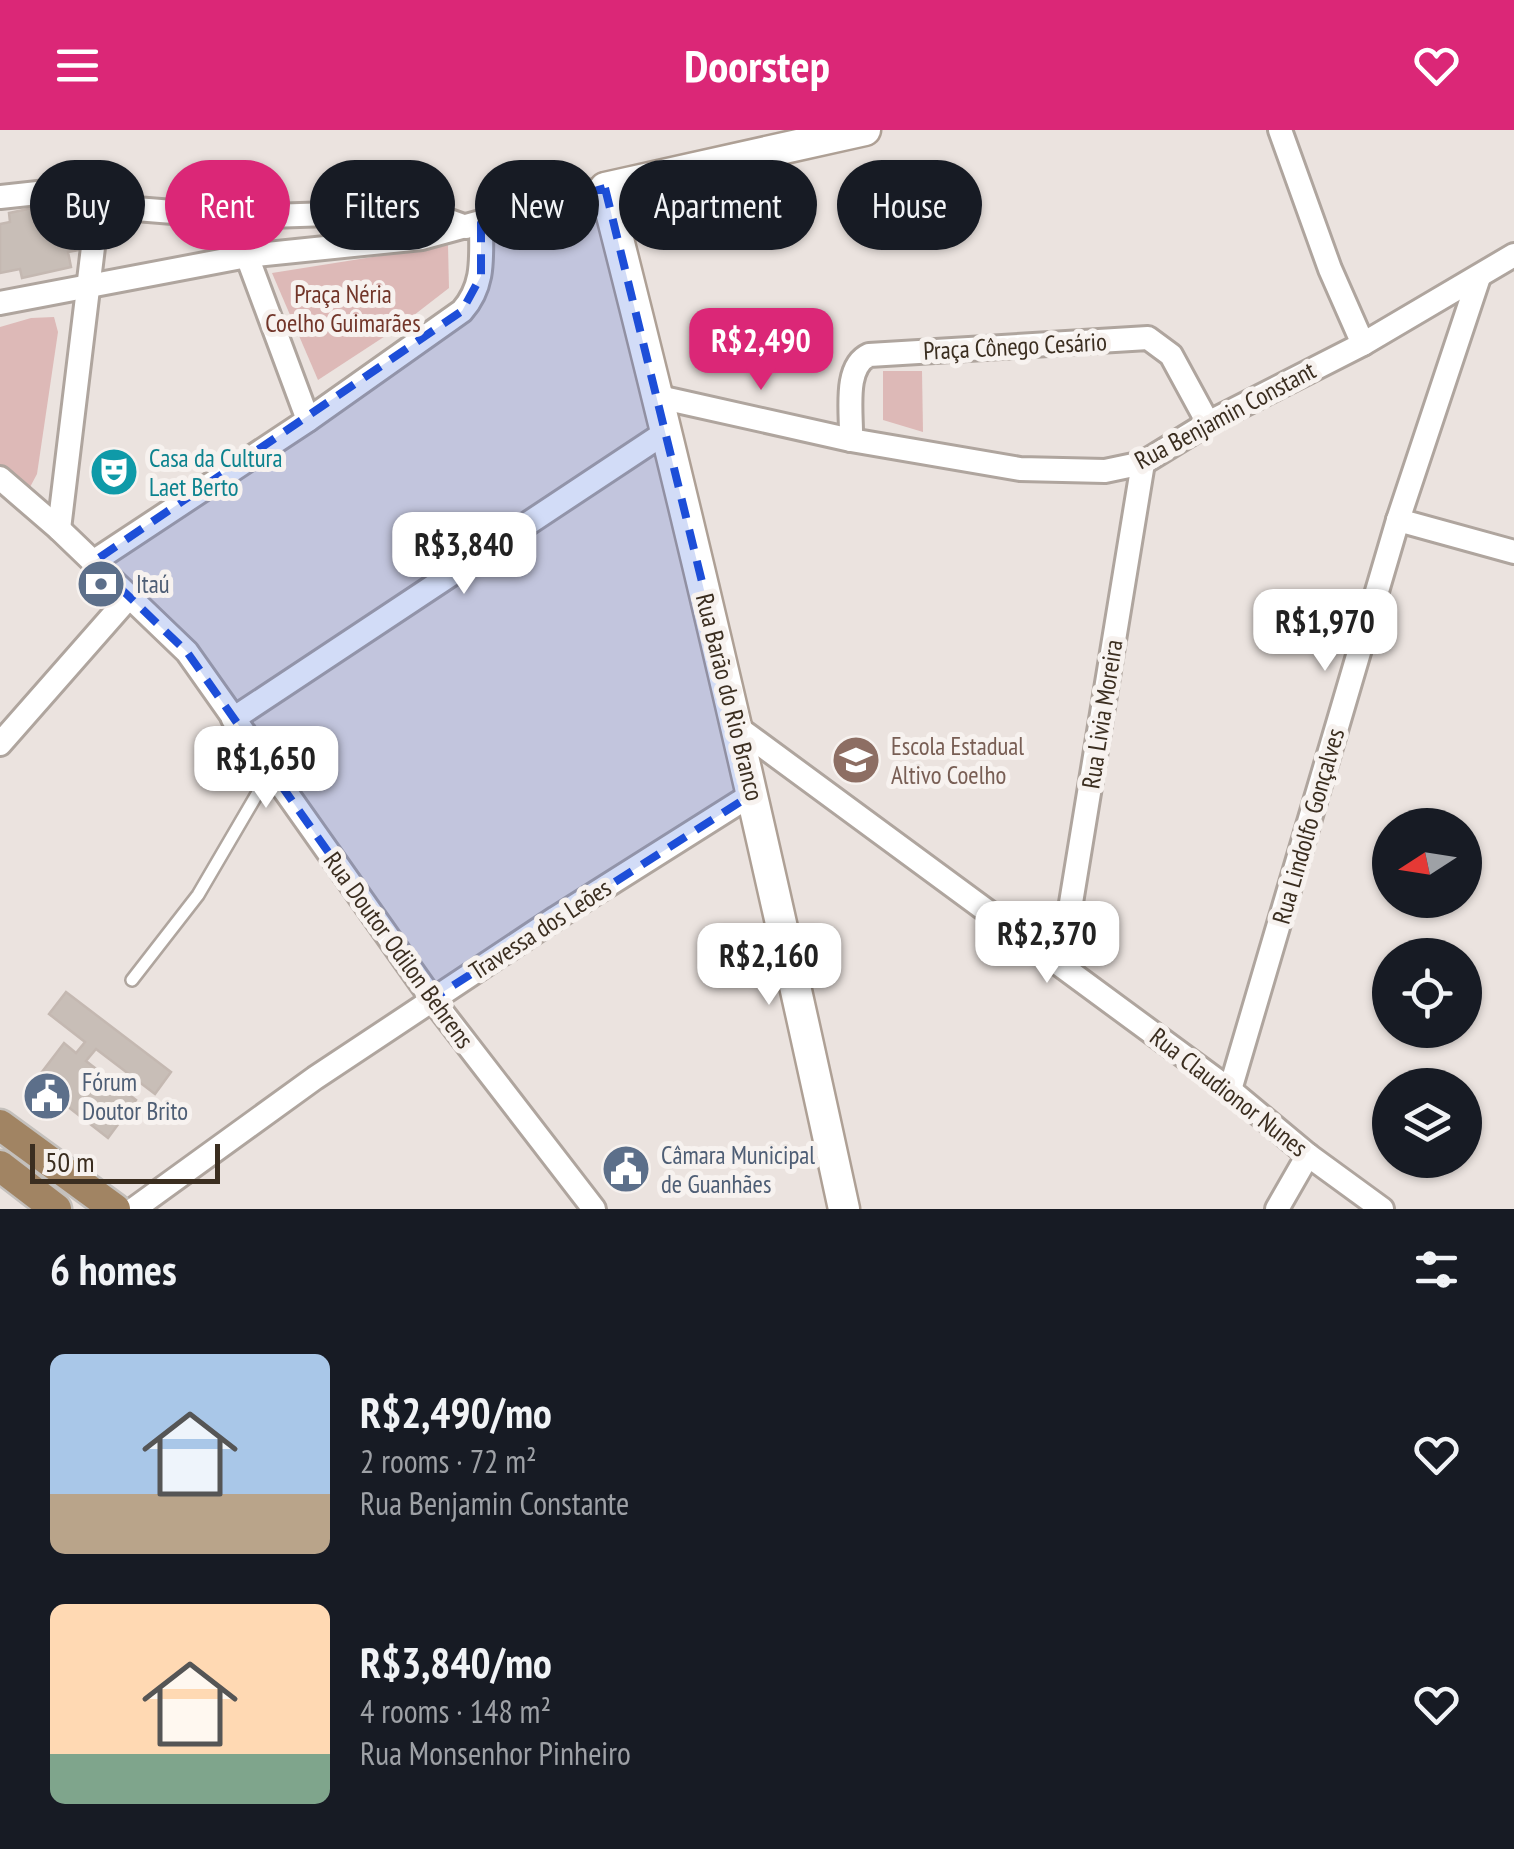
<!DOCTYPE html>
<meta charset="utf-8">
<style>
:root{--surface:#171b24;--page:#242831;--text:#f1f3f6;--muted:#9ea1a6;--accent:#db2777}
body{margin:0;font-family:"PT Sans Narrow",sans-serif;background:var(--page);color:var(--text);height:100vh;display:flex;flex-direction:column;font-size:38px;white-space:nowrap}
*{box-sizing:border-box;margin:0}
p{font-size:32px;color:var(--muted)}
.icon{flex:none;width:55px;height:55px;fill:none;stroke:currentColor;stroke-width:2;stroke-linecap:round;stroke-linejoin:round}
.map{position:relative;height:1079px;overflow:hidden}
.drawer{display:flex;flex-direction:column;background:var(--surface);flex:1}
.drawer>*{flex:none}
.hud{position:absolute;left:30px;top:30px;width:1000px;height:90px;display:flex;gap:20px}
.needle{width:65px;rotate:258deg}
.fabs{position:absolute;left:1372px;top:678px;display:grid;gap:20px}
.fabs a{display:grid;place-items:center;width:110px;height:110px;border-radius:50%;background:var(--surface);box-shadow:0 2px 8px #0004;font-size:50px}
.scale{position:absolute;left:30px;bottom:25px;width:190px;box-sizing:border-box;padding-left:10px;border:5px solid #3b2e20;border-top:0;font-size:28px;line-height:35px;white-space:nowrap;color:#3b2e20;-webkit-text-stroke:8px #f7f2ef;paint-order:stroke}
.price{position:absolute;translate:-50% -85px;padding:0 22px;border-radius:20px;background:#fff;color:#222;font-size:32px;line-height:65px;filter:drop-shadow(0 2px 5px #0008)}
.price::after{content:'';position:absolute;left:50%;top:60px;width:30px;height:22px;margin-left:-15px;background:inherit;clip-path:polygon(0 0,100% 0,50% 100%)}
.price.on{background:var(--accent);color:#fff}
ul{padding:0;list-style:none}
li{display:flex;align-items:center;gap:30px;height:250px;padding:0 50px}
li span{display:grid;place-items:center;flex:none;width:280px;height:200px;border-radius:15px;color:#555}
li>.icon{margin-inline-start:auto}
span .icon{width:120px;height:120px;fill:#fffc;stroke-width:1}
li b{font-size:42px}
h2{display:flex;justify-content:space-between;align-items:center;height:120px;padding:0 50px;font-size:42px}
.tag{padding:0 35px;border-radius:45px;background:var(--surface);box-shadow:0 2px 8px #0004;font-size:35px;line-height:90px}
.tag.on{background:var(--accent);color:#fff}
header{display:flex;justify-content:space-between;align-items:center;height:130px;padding:0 50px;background:var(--accent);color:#fff;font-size:45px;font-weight:600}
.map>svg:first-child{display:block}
.green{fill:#ddb9b7}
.building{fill:#c8beb7;stroke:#c4b8b1;stroke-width:2.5}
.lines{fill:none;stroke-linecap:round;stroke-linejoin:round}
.lane-casing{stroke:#afa59e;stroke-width:16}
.street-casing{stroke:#afa59e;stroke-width:28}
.secondary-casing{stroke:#aea095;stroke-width:35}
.primary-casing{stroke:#c4c0bc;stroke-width:35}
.lane{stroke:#fff;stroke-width:11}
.street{stroke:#fff;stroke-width:22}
.secondary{stroke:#fff;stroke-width:30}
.primary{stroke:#a18463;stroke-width:30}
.marked{fill:#1d4ed8;fill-opacity:0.2;stroke:#1d4ed8;stroke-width:8;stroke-dasharray:20 12;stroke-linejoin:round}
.labels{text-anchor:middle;stroke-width:10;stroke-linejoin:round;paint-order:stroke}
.park-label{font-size:25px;fill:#72362a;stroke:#f7f2ef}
.street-label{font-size:25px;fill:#3b2e20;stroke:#f7f2ef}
.culture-label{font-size:25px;fill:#0d838f;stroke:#f7f2ef;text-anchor:start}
.service-label{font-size:25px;fill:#4e5e75;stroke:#f7f2ef;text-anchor:start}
.education-label{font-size:25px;fill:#785e54;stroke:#f7f2ef;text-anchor:start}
</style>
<header><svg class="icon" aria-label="menu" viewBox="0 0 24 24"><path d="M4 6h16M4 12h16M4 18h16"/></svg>Doorstep<svg class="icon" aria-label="heart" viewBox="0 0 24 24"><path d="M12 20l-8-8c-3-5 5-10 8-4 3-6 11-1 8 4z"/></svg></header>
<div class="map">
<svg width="1514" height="1079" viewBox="0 0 1514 1079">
<rect width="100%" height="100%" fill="#ebe3df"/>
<!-- green -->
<g class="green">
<path d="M448,115L449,158L396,199L318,250L272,143Z"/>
<path d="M54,187L58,202L37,344L29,359L0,339V197L31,188Z"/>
<path d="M883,241H922L923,302L883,290Z"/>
</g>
<!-- building -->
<g class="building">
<path d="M56,73L58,86L71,83L79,120L68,122L71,137L22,148L20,139L0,143V94L10,92L9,83Z"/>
<path d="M66,862L171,942L155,964L96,919L86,931L136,970L108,1008L35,951L64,913L76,923L85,912L49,884Z"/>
</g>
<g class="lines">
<!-- lane casing -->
<g class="lane-casing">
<path id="lane" d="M132,850L198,765L270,642"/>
</g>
<!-- street casing -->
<g class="street-casing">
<g id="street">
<path d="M1280,0L1330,139L1363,214"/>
<path d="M0,67L47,62L70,65L98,76L236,87L422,81L466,97"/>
<path d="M236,87L247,126L308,290"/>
<path d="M0,173L247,126L422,108L605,58"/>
<path d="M659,267L851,310L1020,339L1105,341L1143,333L1208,293L1363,214L1514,125"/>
<path d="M851,310C852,284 843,237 869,225L1148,208L1171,225L1208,293"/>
<path d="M0,348L59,399L187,522L432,869L594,1079"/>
<path d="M1398,390L1514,422"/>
<path d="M59,399L98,76"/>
<path d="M93,432L308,290L462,181C485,155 481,127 481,93"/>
<path d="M233,589L666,302"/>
<path d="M737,597L1230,960L1308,1025L1382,1079"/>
<path d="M0,614L130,466"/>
<path d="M1061,834L1143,333"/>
<path d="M1230,960L1398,390L1479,147"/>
<path d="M134,1079L315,948L556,788L754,663"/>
<path d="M1277,1079L1308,1025"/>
</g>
</g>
<!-- secondary casing -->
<g class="secondary-casing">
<path id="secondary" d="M844,1079C770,737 692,397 605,58L865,0"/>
</g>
<!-- primary casing -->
<g class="primary-casing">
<g id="primary">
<path d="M0,995L115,1079"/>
<path d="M0,1036L56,1079"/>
</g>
</g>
<!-- lane -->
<use href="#lane" class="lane"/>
<!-- street -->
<use href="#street" class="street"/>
<!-- secondary -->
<use href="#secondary" class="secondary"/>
<!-- primary -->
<use href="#primary" class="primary"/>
</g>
<!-- marked area -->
<path class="marked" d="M605,58L754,663L432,869L187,522L93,432L462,181L481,146V93Z"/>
<!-- icons -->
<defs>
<g id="theatre-disc" transform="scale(2.5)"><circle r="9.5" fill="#0f9aa8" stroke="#f7f2ef"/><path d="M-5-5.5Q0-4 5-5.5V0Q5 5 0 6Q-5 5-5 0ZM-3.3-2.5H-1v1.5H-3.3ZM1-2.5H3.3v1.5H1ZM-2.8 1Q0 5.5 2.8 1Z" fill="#fff"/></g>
<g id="bank-disc" transform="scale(2.5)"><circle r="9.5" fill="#5c6f8a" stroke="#f7f2ef"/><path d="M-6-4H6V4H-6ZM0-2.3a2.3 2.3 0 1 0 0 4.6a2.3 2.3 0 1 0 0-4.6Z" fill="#fff"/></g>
<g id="school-disc" transform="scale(2.5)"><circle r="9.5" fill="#8d6e63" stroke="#f7f2ef"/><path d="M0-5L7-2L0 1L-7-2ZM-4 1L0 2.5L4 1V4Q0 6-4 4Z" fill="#fff"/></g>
<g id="civic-disc" transform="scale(2.5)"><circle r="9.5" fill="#5c6f8a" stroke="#f7f2ef"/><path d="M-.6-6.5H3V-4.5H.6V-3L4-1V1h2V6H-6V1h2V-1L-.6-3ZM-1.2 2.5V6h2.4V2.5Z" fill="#fff"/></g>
</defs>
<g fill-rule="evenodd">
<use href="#theatre-disc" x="114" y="342"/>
<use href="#bank-disc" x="101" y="454"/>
<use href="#school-disc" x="856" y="630"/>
<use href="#civic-disc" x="47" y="966"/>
<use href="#civic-disc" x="626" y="1039"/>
</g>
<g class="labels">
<!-- park labels -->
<g class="park-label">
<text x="343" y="173">Praça Néria<tspan x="343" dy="29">Coelho Guimarães</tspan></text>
</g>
<!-- street labels -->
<g class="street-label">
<text transform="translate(1015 216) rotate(-3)" y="9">Praça Cônego Cesário</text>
<text transform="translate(1225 285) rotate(-28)" y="9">Rua Benjamin Constant</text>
<text transform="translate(730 567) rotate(76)" y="9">Rua Barão do Rio Branco</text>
<text transform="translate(1102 584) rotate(-81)" y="9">Rua Livia Moreira</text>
<text transform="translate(1308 696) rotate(-74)" y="9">Rua Lindolfo Gonçalves</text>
<text transform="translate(540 799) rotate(-33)" y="9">Travessa dos Leões</text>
<text transform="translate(399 820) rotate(54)" y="9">Rua Doutor Odilon Behrens</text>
<text transform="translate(1229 962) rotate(38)" y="9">Rua Claudionor Nunes</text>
</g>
<!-- culture labels -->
<g class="culture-label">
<text x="149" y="337">Casa da Cultura<tspan x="149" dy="29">Laet Berto</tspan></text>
</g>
<!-- service labels -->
<g class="service-label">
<text x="136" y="463">Itaú</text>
<text x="82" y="961">Fórum<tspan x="82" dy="29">Doutor Brito</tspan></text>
<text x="661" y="1034">Câmara Municipal<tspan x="661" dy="29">de Guanhães</tspan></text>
</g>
<!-- education labels -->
<g class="education-label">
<text x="891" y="625">Escola Estadual<tspan x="891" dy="29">Altivo Coelho</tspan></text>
</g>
</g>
</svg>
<div class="fabs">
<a><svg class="needle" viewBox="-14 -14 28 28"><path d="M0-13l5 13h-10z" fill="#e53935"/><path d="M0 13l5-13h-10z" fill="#9ea1a6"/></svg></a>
<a><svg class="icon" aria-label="locate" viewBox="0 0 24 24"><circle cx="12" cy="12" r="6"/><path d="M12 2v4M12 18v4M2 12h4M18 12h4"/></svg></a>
<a><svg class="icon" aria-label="layers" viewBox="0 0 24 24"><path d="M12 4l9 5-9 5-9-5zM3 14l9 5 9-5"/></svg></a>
</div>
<div class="scale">50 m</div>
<b class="price on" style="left:761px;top:263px">R$2,490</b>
<b class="price" style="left:464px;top:467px">R$3,840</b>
<b class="price" style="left:1325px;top:544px">R$1,970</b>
<b class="price" style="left:266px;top:681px">R$1,650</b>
<b class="price" style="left:1047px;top:856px">R$2,370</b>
<b class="price" style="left:769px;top:878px">R$2,160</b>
<div class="hud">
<a class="tag">Buy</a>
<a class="tag on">Rent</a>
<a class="tag">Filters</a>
<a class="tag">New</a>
<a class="tag">Apartment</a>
<a class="tag">House</a>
</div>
</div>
<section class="drawer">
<h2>6 homes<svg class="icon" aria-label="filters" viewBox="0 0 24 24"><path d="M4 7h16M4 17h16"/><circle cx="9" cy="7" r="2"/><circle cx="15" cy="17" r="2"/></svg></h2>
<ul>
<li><span style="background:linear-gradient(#a9c7e8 70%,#b9a48a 0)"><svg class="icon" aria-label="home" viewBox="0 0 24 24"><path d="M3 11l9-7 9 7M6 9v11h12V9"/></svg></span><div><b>R$2,490/mo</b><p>2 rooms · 72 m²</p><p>Rua Benjamin Constante</p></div><svg class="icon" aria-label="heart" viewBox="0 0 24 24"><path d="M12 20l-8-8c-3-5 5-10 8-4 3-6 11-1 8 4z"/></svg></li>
<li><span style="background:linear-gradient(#ffd9b3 75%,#7fa58c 0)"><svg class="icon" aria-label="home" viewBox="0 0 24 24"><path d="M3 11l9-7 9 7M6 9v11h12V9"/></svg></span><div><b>R$3,840/mo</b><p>4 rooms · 148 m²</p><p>Rua Monsenhor Pinheiro</p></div><svg class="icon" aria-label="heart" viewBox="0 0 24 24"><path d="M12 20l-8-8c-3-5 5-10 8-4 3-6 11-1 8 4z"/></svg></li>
</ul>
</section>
